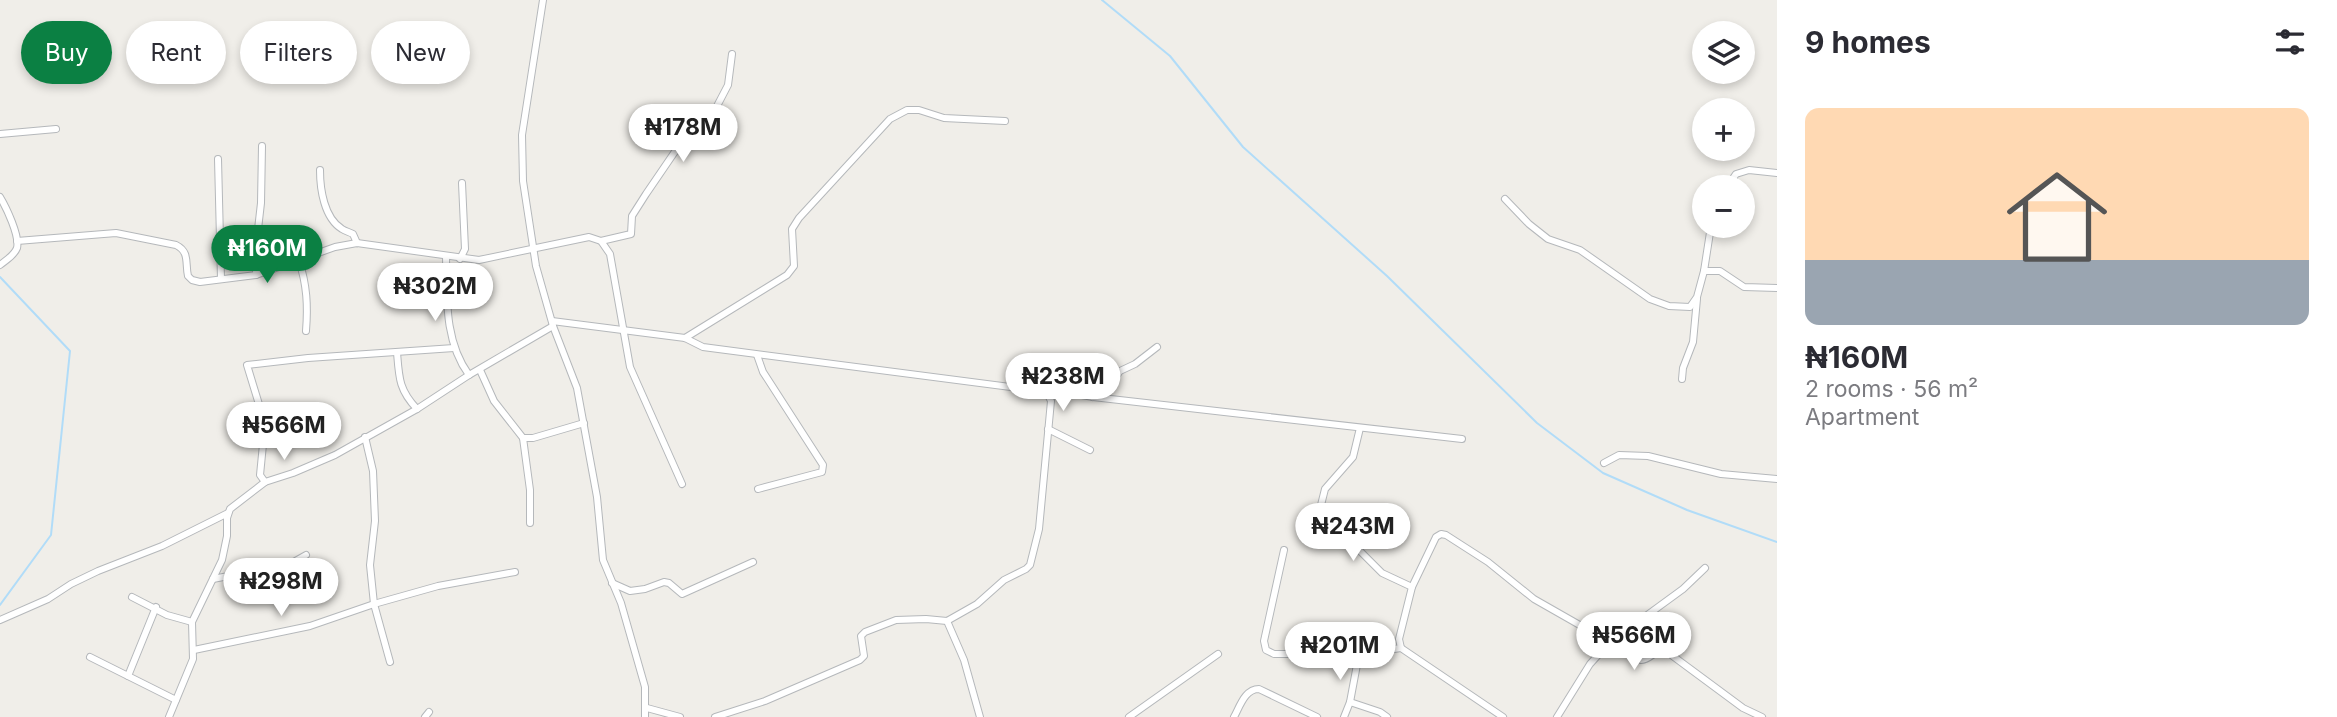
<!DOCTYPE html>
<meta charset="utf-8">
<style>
:root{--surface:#fff;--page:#f7f7f7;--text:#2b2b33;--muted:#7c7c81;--line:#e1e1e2;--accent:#0b8043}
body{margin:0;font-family:Inter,sans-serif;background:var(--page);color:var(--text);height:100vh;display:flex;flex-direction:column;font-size:26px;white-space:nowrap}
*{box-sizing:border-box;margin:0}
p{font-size:23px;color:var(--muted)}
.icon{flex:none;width:38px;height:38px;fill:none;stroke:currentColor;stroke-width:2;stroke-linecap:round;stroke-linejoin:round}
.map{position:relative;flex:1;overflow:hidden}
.panel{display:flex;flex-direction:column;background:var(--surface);width:560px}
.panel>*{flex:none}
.banner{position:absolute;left:21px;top:21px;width:665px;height:63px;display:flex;gap:14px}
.controls{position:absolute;left:1692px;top:21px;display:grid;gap:14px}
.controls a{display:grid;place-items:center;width:63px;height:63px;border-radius:50%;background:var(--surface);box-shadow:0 4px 10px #0003;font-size:35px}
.price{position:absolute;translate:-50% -60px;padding:0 16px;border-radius:24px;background:#fff;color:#222;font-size:23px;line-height:46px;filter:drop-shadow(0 2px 4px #0008)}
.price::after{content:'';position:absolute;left:50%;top:42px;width:21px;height:16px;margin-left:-10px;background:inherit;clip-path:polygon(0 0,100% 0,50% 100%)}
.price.current{background:var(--accent);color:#fff}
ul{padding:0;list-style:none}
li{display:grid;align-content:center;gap:14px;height:371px;padding:0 28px}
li+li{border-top:2px solid var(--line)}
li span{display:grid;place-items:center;height:217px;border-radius:14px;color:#555}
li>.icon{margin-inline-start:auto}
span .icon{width:126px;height:126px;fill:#fffc;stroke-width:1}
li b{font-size:30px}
h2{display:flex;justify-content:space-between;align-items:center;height:84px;padding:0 28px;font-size:30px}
.pill{padding:0 24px;border-radius:32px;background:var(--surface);box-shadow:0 4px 10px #0003;font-size:24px;line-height:63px}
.pill.current{background:var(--accent);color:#fff}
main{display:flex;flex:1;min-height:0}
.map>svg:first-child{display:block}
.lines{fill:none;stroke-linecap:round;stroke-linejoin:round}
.stream{stroke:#b1dcf8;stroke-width:2}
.minor-casing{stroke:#b5b8bb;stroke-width:8}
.minor{stroke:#fff;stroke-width:6}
</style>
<main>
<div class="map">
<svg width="1777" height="717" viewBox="0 0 1777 717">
<rect width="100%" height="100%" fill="#f0eee9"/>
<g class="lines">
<!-- stream -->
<g class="stream">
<path d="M1102,0L1170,56L1243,147L1387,276L1537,423L1603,473L1687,510L1777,542"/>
<path d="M0,277L70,351L51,535L0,605"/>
</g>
<!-- minor casing -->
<g class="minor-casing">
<g id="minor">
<path d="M543,0L522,135L523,181L536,266L553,326L577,388L597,497L603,560L621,603L645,687V717"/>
<path d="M0,134L56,129"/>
<path d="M218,159L221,279"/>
<path d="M320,170C320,189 324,218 342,229C345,231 349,232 353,234L357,243"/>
<path d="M1727,187L1736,174L1749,170L1777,173"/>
<path d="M0,197C6,207 20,236 17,248C14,256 6,260 0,265"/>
<path d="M1505,199L1529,224L1548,239L1580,250L1650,299L1669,306L1690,307L1697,297L1704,271"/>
<path d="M1711,226L1704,271H1720L1744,287L1777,288"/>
<path d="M17,241L116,233L176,245C190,252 185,263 188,276L192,280L200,282L256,275L335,247L357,243L479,260L589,237L601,241L610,254L630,367L682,484"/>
<path d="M601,241L631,234L632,216L646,194L674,153L696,127L716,108L728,85L732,54"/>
<path d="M446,256C447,297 444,341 469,375"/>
<path d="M460,259L465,249L462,183"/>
<path d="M299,261C307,285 308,306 306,331"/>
<path d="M256,275L257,238L261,203L262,146"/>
<path d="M552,321L685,338L703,347L1026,389L1047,393L1051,401L1039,529L1030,565L1026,569L1004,580L977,604L947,621L926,619L896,620L865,632L861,636L864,656L860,660L765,701L715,717"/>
<path d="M685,338L787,275L794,266L792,229L799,218L890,119L907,110H919L944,118L1005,121"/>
<path d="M397,352C399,378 399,390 417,409"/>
<path d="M757,355L763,372L823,465L822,472L758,489"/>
<path d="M480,370L494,401L523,438H533L584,423"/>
<path d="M1682,379L1683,368L1693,342L1697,299"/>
<path d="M1047,393L1065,392L1093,397L1462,439"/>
<path d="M1093,397L1106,390L1120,371L1135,364L1157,347"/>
<path d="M1360,428L1353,457L1325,489L1321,505L1358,549L1382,573L1412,587"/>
<path d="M1048,429L1090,450"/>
<path d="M365,437L373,471L375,521L370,565L374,604L390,662"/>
<path d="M523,438L530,490V523"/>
<path d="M1604,463L1619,455L1648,456L1721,474L1777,479"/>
<path d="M265,482L260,475L265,424L247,365L308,358L454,348"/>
<path d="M1284,550L1264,641L1266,650L1274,654H1359L1401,648L1503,717"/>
<path d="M213,579L290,564L306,555"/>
<path d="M612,583L630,591L645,589L664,582L669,583L682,594L753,562"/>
<path d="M132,597L167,615L192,622"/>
<path d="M0,620L48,599L71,584L98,571L162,546L228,513"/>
<path d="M947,621L964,660L980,717"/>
<path d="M1401,648L1399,639L1412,587L1436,537L1441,534L1446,535L1488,562L1534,599L1641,660C1651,660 1655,648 1666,651L1743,708L1762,717"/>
<path d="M194,650L310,626L374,604L438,586L515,572"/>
<path d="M90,657L176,700"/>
<path d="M128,676L156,607"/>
<path d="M1350,702L1380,712L1387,717"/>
<path d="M647,708L680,717"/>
<path d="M169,717L193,659L192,622L222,560L227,536V518L230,509L265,482L293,473L335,455L417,409L469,375L553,326"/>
<path d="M425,717L429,712"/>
<path d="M1129,717L1218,654"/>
<path d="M1234,717C1240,706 1245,689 1259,689L1317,717"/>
<path d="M1344,717L1350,702L1359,654"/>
<path d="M1557,717L1590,664L1609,643L1683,589L1705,568"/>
</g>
</g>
<!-- minor -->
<use href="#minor" class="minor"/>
</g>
</svg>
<div class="controls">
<a><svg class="icon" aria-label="layers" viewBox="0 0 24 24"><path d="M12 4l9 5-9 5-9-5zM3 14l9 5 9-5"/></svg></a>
<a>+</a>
<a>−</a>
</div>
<b class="price" style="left:683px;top:164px">₦178M</b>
<b class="price current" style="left:267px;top:285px">₦160M</b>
<b class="price" style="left:435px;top:323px">₦302M</b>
<b class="price" style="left:1063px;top:413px">₦238M</b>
<b class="price" style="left:284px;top:462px">₦566M</b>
<b class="price" style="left:1353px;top:563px">₦243M</b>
<b class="price" style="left:281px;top:618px">₦298M</b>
<b class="price" style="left:1634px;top:672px">₦566M</b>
<b class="price" style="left:1340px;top:682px">₦201M</b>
<div class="banner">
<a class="pill current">Buy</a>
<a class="pill">Rent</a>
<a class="pill">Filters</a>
<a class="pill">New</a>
</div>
</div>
<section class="panel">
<h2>9 homes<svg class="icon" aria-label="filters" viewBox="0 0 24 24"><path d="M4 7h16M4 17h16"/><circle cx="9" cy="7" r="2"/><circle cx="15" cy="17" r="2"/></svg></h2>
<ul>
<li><span style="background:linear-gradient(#ffd9b3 70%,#9aa5b1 0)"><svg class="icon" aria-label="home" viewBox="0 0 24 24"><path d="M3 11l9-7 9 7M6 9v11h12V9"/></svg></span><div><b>₦160M</b><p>2 rooms · 56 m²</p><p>Apartment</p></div></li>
</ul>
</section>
</main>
